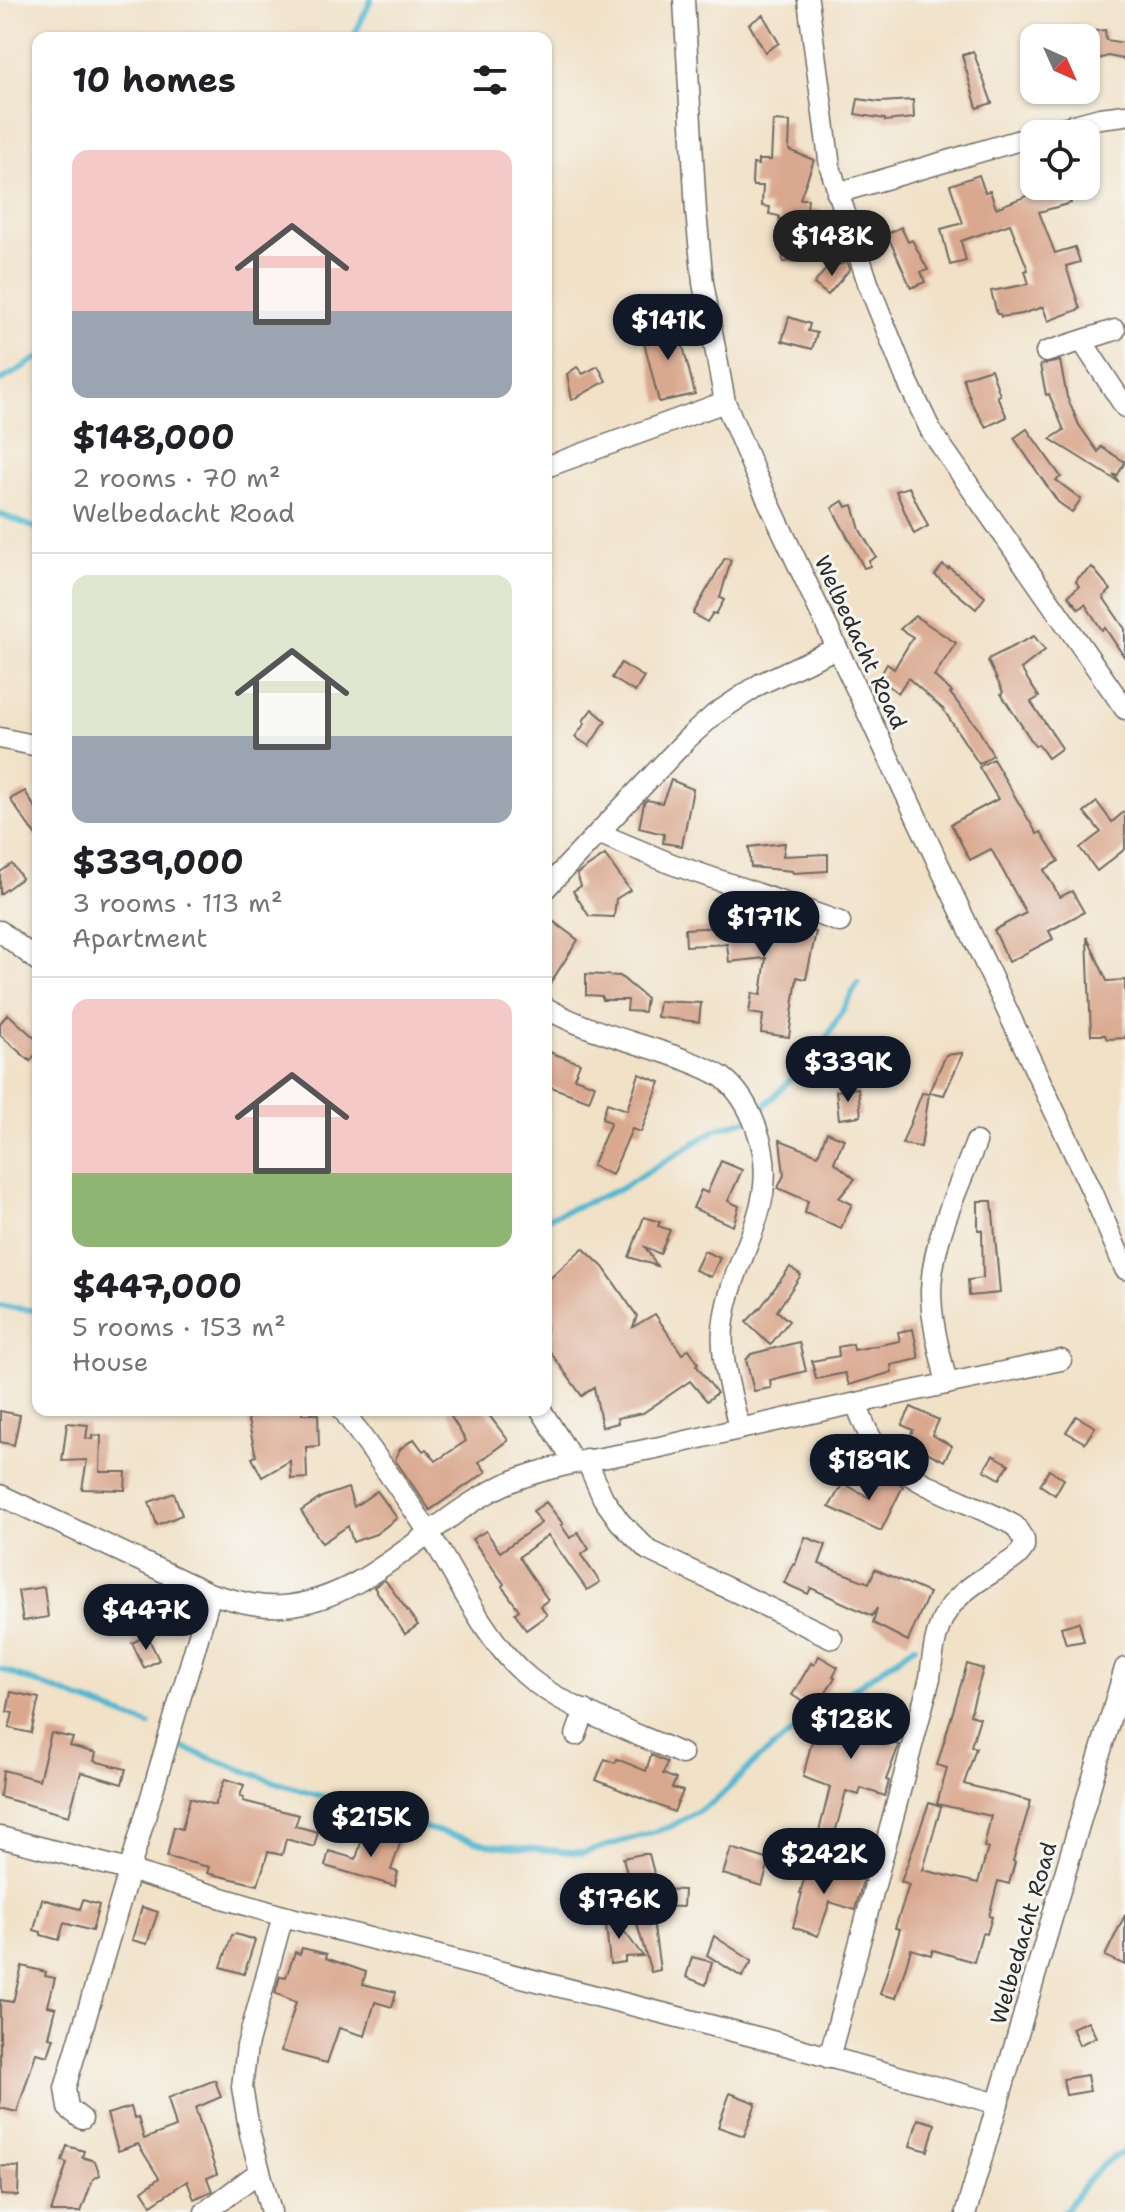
<!DOCTYPE html>
<meta charset="utf-8">
<style>
:root{--surface:#fff;--page:#f2f2f2;--text:#202124;--muted:#757577;--line:#e0e0e0;--accent:#111827}
body{margin:0;font-family:"Shantell Sans",sans-serif;background:var(--page);color:var(--text);height:100vh;display:flex;flex-direction:column;font-size:30px;white-space:nowrap}
*{box-sizing:border-box;margin:0}
p{font-size:26px;color:var(--muted)}
.icon{flex:none;width:44px;height:44px;fill:none;stroke:currentColor;stroke-width:2;stroke-linecap:round;stroke-linejoin:round}
.map{position:relative;flex:1;overflow:hidden}
.side{position:absolute;left:32px;top:32px;width:520px;height:1384px;display:flex;flex-direction:column;background:var(--surface);border-radius:16px;box-shadow:0 2px 6px #0004}
.side>*{flex:none}
.needle{width:52px;rotate:135deg}
.tools{position:absolute;left:1020px;top:24px;display:grid;gap:16px}
.tools a{display:grid;place-items:center;width:80px;height:80px;border-radius:16px;background:var(--surface);box-shadow:0 2px 6px #0004;font-size:40px}
.price{position:absolute;translate:-50% -68px;padding:0 18px;border-radius:28px;background:var(--accent);color:#fff;font-size:26px;line-height:52px;filter:drop-shadow(0 2px 4px #0008)}
.price::after{content:'';position:absolute;left:50%;top:48px;width:24px;height:18px;margin-left:-12px;background:inherit;clip-path:polygon(0 0,100% 0,50% 100%)}
.price.current{background:#222;color:#fff}
ul{padding:0;list-style:none}
li{display:grid;align-content:center;gap:16px;height:424px;padding:0 40px}
li+li{border-top:2px solid var(--line)}
li span{display:grid;place-items:center;height:248px;border-radius:16px;color:#555}
li>.icon{margin-inline-start:auto}
span .icon{width:144px;height:144px;fill:#fffc;stroke-width:1}
li b{font-size:34px}
h2{display:flex;justify-content:space-between;align-items:center;height:96px;padding:0 40px;font-size:34px}
.map>svg:first-child{display:block}
.lines{fill:none;stroke-linecap:round;stroke-linejoin:round}
.stream{stroke:#51b8cf;stroke-width:6}
.building{fill:#daa88f}
.minor-casing{stroke:#706b62;stroke-width:23}
.minor{stroke:#fff;stroke-width:20}
.labels{text-anchor:middle;stroke-width:6;stroke-linejoin:round;paint-order:stroke}
.street-label{font-size:22px;fill:#2b2b2b;stroke:#f6f6f2}
</style>
<div class="map">
<svg width="1125" height="2212" viewBox="0 0 1125 2212">
<rect width="100%" height="100%" fill="#f6f6f2"/>
<filter id="ink" filterUnits="userSpaceOnUse"><feTurbulence type="fractalNoise" baseFrequency=".0125" numOctaves="2"/><feDisplacementMap in="SourceGraphic" scale="16" xChannelSelector="R" yChannelSelector="G"/><feConvolveMatrix kernelMatrix="1 2 1 2 8 2 1 2 1" color-interpolation-filters="sRGB"/></filter>
<filter id="wash" filterUnits="userSpaceOnUse"><feTurbulence type="fractalNoise" baseFrequency=".006" numOctaves="4" result="noise"/><feDisplacementMap in="SourceGraphic" scale="32" xChannelSelector="R" yChannelSelector="G"/><feGaussianBlur stdDeviation="1.8" result="paint"/><feColorMatrix in="noise" values="0 0 0 0 0 0 0 0 0 0 0 0 0 0 0 0 0 1.4 0 .05"/><feComposite in="paint" operator="in"/></filter>
<g filter="url(#wash)">
<rect width="100%" height="100%" fill="#f1e1c7"/>
<g class="lines">
<!-- stream -->
<g class="stream">
<path d="M353,38L371,0"/>
<path d="M0,381L38,358"/>
<path d="M0,514L38,529"/>
<path d="M546,1219L620,1189L717,1129L753,1118L821,1048L858,983"/>
<path d="M0,1306L38,1311"/>
<path d="M0,1669L149,1725"/>
<path d="M183,1748L278,1783L433,1830L491,1845L583,1853L670,1827L715,1801L757,1760L802,1725L915,1646"/>
<path d="M1064,2212C1081,2191 1098,2161 1125,2152"/>
</g>
</g>
<g id="blocks">
<!-- building -->
<g class="building">
<path d="M763,15L779,43L765,52L749,24Z"/>
<path d="M1105,30L1106,40L1125,43L1123,59L1108,56L1086,63V32Z"/>
<path d="M973,51L992,103L977,108L962,55Z"/>
<path d="M858,99L880,102L913,100L914,118L885,121V119L855,114Z"/>
<path d="M773,121L790,122L789,150L814,160L800,199H808L807,209L821,210L819,230H836V259L783,262L779,216L769,214L770,207L762,206V203L763,186H753L752,183L753,164L758,165V160H771Z"/>
<path d="M979,175L985,192L990,191L996,208L1032,194L1030,186H1066L1071,203L1039,212L1055,253L1075,247L1080,262L1066,266L1080,309L1048,321L1043,307L1022,314L1001,317L1000,314H997L991,291L1029,284L1025,271L1028,270L1010,224L961,241L966,261L950,265L941,229L963,223L950,185Z"/>
<path d="M901,227L908,242L912,240L928,270L921,272L925,282L911,288L887,234Z"/>
<path d="M847,262L850,269L828,295L814,284L826,269Z"/>
<path d="M789,317L810,324L808,331L817,333L812,349L782,341Z"/>
<path d="M677,322L695,394L659,402L641,330Z"/>
<path d="M1060,361L1067,397L1079,425L1098,452L1101,447L1125,462L1117,476L1113,474L1119,482L1050,439L1064,430L1049,394L1046,395L1040,365Z"/>
<path d="M598,366L606,381L572,400L567,374L577,367L583,374Z"/>
<path d="M991,369L1000,395L997,396L1007,417L986,427L972,404L963,378Z"/>
<path d="M1027,429L1061,477L1056,480L1081,499L1072,512L1058,502L1014,438Z"/>
<path d="M909,487L928,526L914,534L896,491Z"/>
<path d="M843,501L846,507L853,505L860,530L876,557L869,561L870,566L864,568L832,508Z"/>
<path d="M725,558L731,560L720,598L724,600L716,614L713,613L707,622L693,614Z"/>
<path d="M943,565L948,569L949,567L985,597L976,609L935,575Z"/>
<path d="M1092,567L1111,590L1103,597L1125,629V658L1105,628L1102,630L1085,604L1079,609L1068,596L1079,586L1076,582L1078,578Z"/>
<path d="M915,616L956,643L934,676L952,692L950,693L977,727L993,755L979,764L943,709L908,678L898,693L879,678L887,664L894,669L913,637L900,629Z"/>
<path d="M1034,636L1045,650L1021,669L1039,697L1031,702L1062,748L1048,758L1038,744L1035,746L1001,694L1003,692L988,661L990,658Z"/>
<path d="M621,663L644,677L635,692L612,678Z"/>
<path d="M592,709L606,721L589,746L575,737L585,723L583,721Z"/>
<path d="M993,759L1037,834L1041,832L1059,861L1044,870L1060,897L1072,891L1084,912L1049,931L1053,939L1009,962L994,930L1026,913L991,849L970,860L951,824L998,799L979,767Z"/>
<path d="M671,780L693,789L682,846L663,843L664,834L639,828L644,803L647,800L662,803Z"/>
<path d="M25,791L38,813V839L10,799Z"/>
<path d="M1097,802L1112,822L1125,811V849L1097,871L1080,848L1101,832L1084,812Z"/>
<path d="M785,843L783,856L828,854V871L793,873L792,871L751,867L749,847Z"/>
<path d="M605,855L630,890L616,899L614,917L589,916L573,891L581,886L577,874Z"/>
<path d="M12,864L22,878L0,894V872Z"/>
<path d="M724,902L743,904L754,911L775,915L773,922L816,932L806,979L797,977L789,1037L761,1033L763,1015L749,1013L752,993L761,995L766,958L729,962L727,944L686,946L685,929L722,927Z"/>
<path d="M546,916L578,940L546,990Z"/>
<path d="M1087,937L1107,981L1125,980V1038L1107,1039L1105,1035H1091Z"/>
<path d="M586,974L620,976L646,998L644,1012L627,1011L628,1000H602V996L586,995Z"/>
<path d="M659,1001L701,1003L699,1022L657,1017Z"/>
<path d="M8,1014L38,1041V1052L30,1061L0,1035V1023Z"/>
<path d="M546,1051L580,1063L574,1078L595,1085L589,1101L546,1085Z"/>
<path d="M963,1053L944,1095L929,1092L946,1055Z"/>
<path d="M884,1058L891,1075L875,1082L868,1065Z"/>
<path d="M639,1074L660,1082L641,1132L632,1129L612,1175L592,1166L611,1122L602,1119L607,1103L627,1110Z"/>
<path d="M858,1088L861,1116L839,1119L836,1091Z"/>
<path d="M922,1093L929,1094L921,1147L902,1144Z"/>
<path d="M827,1132L844,1139L834,1162L855,1179L839,1198L852,1204L841,1228L805,1213L808,1201L778,1188L784,1175L780,1140L818,1155Z"/>
<path d="M721,1161L742,1170L728,1201L739,1206L733,1226L693,1208L701,1190L707,1193Z"/>
<path d="M978,1201H992L1000,1293L969,1296L968,1280L983,1278L982,1230H978Z"/>
<path d="M644,1217L660,1222L658,1226L670,1230L660,1254L645,1247L657,1266L629,1257Z"/>
<path d="M583,1248L603,1267L637,1316L633,1327L655,1314L682,1354L689,1349L698,1363L696,1365L717,1393L707,1401L690,1381L643,1413L617,1418L618,1423L602,1427L594,1387L582,1396L546,1346V1282Z"/>
<path d="M704,1251L720,1258L711,1277L695,1270Z"/>
<path d="M790,1267L801,1275L777,1311L789,1321L770,1345L746,1322L761,1307Z"/>
<path d="M913,1329L919,1359L891,1365L892,1372L849,1385L845,1373L816,1379L812,1361L839,1356L838,1347L853,1344L854,1350L900,1341L898,1332Z"/>
<path d="M799,1342L806,1371L770,1380L771,1388L754,1391L746,1360L751,1354Z"/>
<path d="M911,1407L939,1420L932,1435L952,1446L944,1461L925,1451L922,1455L905,1447L913,1430L902,1425Z"/>
<path d="M274,1410H302V1414H318L319,1446L306,1447L307,1478L291,1479L290,1461L262,1477L252,1458L256,1456L247,1416Z"/>
<path d="M447,1410H485L508,1440L479,1462L486,1472L430,1510L395,1460L400,1449L414,1439L423,1451L426,1449L436,1461L466,1441Z"/>
<path d="M0,1411L20,1415L14,1445L0,1442Z"/>
<path d="M1076,1416L1095,1427L1085,1443L1066,1432Z"/>
<path d="M67,1423L88,1425L86,1438L92,1439V1435L101,1436L100,1472H126L125,1490L82,1489L87,1460L62,1461Z"/>
<path d="M993,1455L1009,1464L1000,1479L984,1470Z"/>
<path d="M1049,1470L1064,1479L1055,1495L1040,1485Z"/>
<path d="M883,1472L903,1486L881,1531L829,1507L843,1483L870,1498Z"/>
<path d="M348,1488L354,1507L377,1491L397,1518L376,1534L353,1542L348,1526L322,1543L301,1511L322,1497Z"/>
<path d="M174,1493L182,1515L157,1525L149,1502Z"/>
<path d="M546,1502L563,1524L561,1525L570,1538L578,1532L589,1549L581,1555L600,1582L587,1590L548,1535L519,1557L548,1600L540,1606L547,1615L526,1630L515,1613L519,1610L502,1586L504,1584L472,1539L486,1531L500,1552L541,1523L533,1511Z"/>
<path d="M805,1537L826,1545L819,1564L869,1583L875,1569L929,1593L908,1641L873,1623L877,1608L872,1616L811,1588L808,1594L784,1583L793,1564L795,1565Z"/>
<path d="M385,1580L418,1625L405,1634L374,1587Z"/>
<path d="M44,1587L48,1617L23,1621L18,1591Z"/>
<path d="M1079,1622L1084,1641L1066,1644L1061,1627Z"/>
<path d="M147,1635L159,1660L144,1668L132,1643Z"/>
<path d="M819,1656L838,1667L833,1676L835,1677L816,1710L792,1695L811,1663L814,1665Z"/>
<path d="M967,1664L983,1669L970,1715L980,1718L971,1746L976,1748L964,1784L1031,1801L1013,1861L1015,1862L1009,1884L998,1881L989,1916L992,1917L987,1934L982,1933L974,1962L933,1950L931,1955L911,1949L896,1998L880,1994L900,1929L895,1928L909,1885L901,1882L929,1803L941,1807L923,1870L978,1883L988,1848L984,1847L991,1816L937,1804L947,1768L937,1765Z"/>
<path d="M11,1692L39,1698L31,1733L9,1728L13,1713L7,1712Z"/>
<path d="M856,1701L879,1705L878,1710L900,1716L892,1743L899,1745L886,1780L889,1781L885,1796L861,1788L859,1795L846,1791L837,1826L826,1855L814,1852L830,1787L803,1777L817,1720L850,1727Z"/>
<path d="M51,1733L73,1738L70,1746L96,1753L94,1761L126,1769L122,1784L81,1772L69,1816L0,1797L3,1770L39,1780Z"/>
<path d="M651,1755L667,1762L663,1774L676,1779L672,1788L683,1791L674,1812L596,1780L605,1759L615,1763L617,1759L646,1771Z"/>
<path d="M225,1779L244,1785L240,1796L244,1797L243,1801L299,1815L295,1826L318,1832L314,1847L286,1839L282,1855L268,1852L258,1885L207,1873L209,1867L167,1857L174,1827L182,1829L190,1798L215,1805Z"/>
<path d="M376,1829L402,1838L391,1870L398,1872L395,1886L325,1866L329,1851L356,1859L361,1842L370,1845L371,1840H374Z"/>
<path d="M731,1848L770,1860L762,1886L723,1874Z"/>
<path d="M642,1854H649L658,1889L684,1890L683,1907L651,1906L660,1970L651,1972L627,1890L631,1888L623,1858Z"/>
<path d="M809,1863L863,1880L855,1910L830,1902L818,1936L793,1927L802,1893H800Z"/>
<path d="M42,1899L80,1909L83,1900L99,1905L92,1931L64,1923L59,1940L41,1935V1932L34,1930Z"/>
<path d="M604,1905L643,1956L625,1957V1962L610,1964Z"/>
<path d="M142,1907L158,1912L147,1944L132,1940Z"/>
<path d="M1125,1915V1965L1105,1956Z"/>
<path d="M235,1934L255,1940L244,1974L221,1967L232,1935Z"/>
<path d="M714,1936L752,1961L742,1977L707,1955Z"/>
<path d="M302,1948L327,1954L326,1958L366,1972L363,1984L396,1992L392,2007L375,2002L365,2036L339,2028L327,2063L281,2051L296,2002L275,1993L280,1976L286,1977L295,1952L300,1954Z"/>
<path d="M692,1957L712,1962L706,1985L686,1977Z"/>
<path d="M22,1966L46,1972L45,1976L55,1978L48,2006L56,2008L49,2037L54,2038L48,2056L36,2053L17,2112L0,2108V2000L13,2002Z"/>
<path d="M1088,2021L1096,2037L1079,2045L1072,2028Z"/>
<path d="M1087,2075L1090,2091L1066,2095L1063,2079Z"/>
<path d="M215,2080L221,2097L195,2108L217,2174L207,2178L212,2191L194,2199L187,2181L151,2205L142,2191L159,2178L138,2144L118,2151L107,2114L131,2107L134,2118L138,2117L144,2139L176,2127L168,2098Z"/>
<path d="M730,2093L756,2103L744,2136L718,2127Z"/>
<path d="M918,2119L935,2124L928,2151L910,2146Z"/>
<path d="M67,2146L84,2151L82,2157L95,2161L100,2175L93,2179L81,2212H51L67,2163L62,2161Z"/>
<path d="M0,2166L19,2167L18,2196L1,2195Z"/>
</g>
</g>
</g>
<g filter="url(#ink)">
<use href="#blocks" fill-opacity="0" stroke="#706b62" stroke-width="2"/>
<g class="lines">
<!-- minor casing -->
<g class="minor-casing">
<g id="minor">
<path d="M684,0L696,212L703,283L725,402L755,473L1092,1191L1125,1269"/>
<path d="M808,0L830,167L868,283L906,378L931,431L1125,709"/>
<path d="M1040,134L1100,118L1125,115"/>
<path d="M837,193L1034,136"/>
<path d="M1082,341L1125,407"/>
<path d="M1046,352L1115,330"/>
<path d="M546,467L725,402"/>
<path d="M0,738L38,746"/>
<path d="M598,833L672,864L840,922"/>
<path d="M546,888L687,739L715,714L760,684L837,648"/>
<path d="M0,931L38,961"/>
<path d="M546,1008C587,1032 638,1042 683,1059C696,1064 710,1069 722,1077C738,1089 749,1108 756,1127C785,1202 734,1250 724,1320C718,1355 732,1394 739,1429"/>
<path d="M947,1384C940,1353 931,1322 931,1291C932,1240 958,1190 976,1142"/>
<path d="M343,1410C372,1452 404,1493 431,1536C458,1580 488,1644 528,1677C565,1708 636,1733 682,1754"/>
<path d="M541,1410L574,1462"/>
<path d="M586,1459L603,1498L620,1522L648,1550L832,1638"/>
<path d="M0,1495L211,1594C235,1600 258,1608 283,1606C374,1599 434,1512 515,1480C565,1461 617,1457 669,1445C799,1415 930,1387 1061,1360"/>
<path d="M576,1735L585,1710"/>
<path d="M0,1837L128,1870L283,1916L764,2039L998,2104"/>
<path d="M829,2058L930,1678C936,1624 941,1603 990,1574C1002,1566 1017,1560 1024,1547V1540L1015,1526C970,1500 907,1487 875,1444C866,1432 862,1418 856,1404"/>
<path d="M82,2119L68,2108L65,2088L211,1594"/>
<path d="M205,2212L259,2172"/>
<path d="M271,2212L250,2134L242,2087L247,2046L283,1916"/>
<path d="M966,2212L1125,1668"/>
</g>
</g>
<!-- minor -->
<use href="#minor" class="minor"/>
</g>
</g>
<g class="labels">
<!-- street labels -->
<g class="street-label">
<text transform="translate(861 642) rotate(65)" y="8">Welbedacht Road</text>
<text transform="translate(1023 1933) rotate(-74)" y="8">Welbedacht Road</text>
</g>
</g>
</svg>
<div class="tools">
<a><svg class="needle" viewBox="-14 -14 28 28"><path d="M0-13l5 13h-10z" fill="#e53935"/><path d="M0 13l5-13h-10z" fill="#757577"/></svg></a>
<a><svg class="icon" aria-label="locate" viewBox="0 0 24 24"><circle cx="12" cy="12" r="6"/><path d="M12 2v4M12 18v4M2 12h4M18 12h4"/></svg></a>
</div>
<b class="price current" style="left:832px;top:278px">$148K</b>
<b class="price" style="left:668px;top:362px">$141K</b>
<b class="price" style="left:764px;top:959px">$171K</b>
<b class="price" style="left:848px;top:1104px">$339K</b>
<b class="price" style="left:869px;top:1502px">$189K</b>
<b class="price" style="left:146px;top:1652px">$447K</b>
<b class="price" style="left:851px;top:1761px">$128K</b>
<b class="price" style="left:371px;top:1859px">$215K</b>
<b class="price" style="left:824px;top:1896px">$242K</b>
<b class="price" style="left:619px;top:1941px">$176K</b>
<section class="side">
<h2>10 homes<svg class="icon" aria-label="filters" viewBox="0 0 24 24"><path d="M4 7h16M4 17h16"/><circle cx="9" cy="7" r="2"/><circle cx="15" cy="17" r="2"/></svg></h2>
<ul>
<li><span style="background:linear-gradient(#f6c9c9 65%,#9aa5b1 0)"><svg class="icon" aria-label="home" viewBox="0 0 24 24"><path d="M3 11l9-7 9 7M6 9v11h12V9"/></svg></span><div><b>$148,000</b><p>2 rooms · 70 m²</p><p>Welbedacht Road</p></div></li>
<li><span style="background:linear-gradient(#dfe7d0 65%,#9aa5b1 0)"><svg class="icon" aria-label="home" viewBox="0 0 24 24"><path d="M3 11l9-7 9 7M6 9v11h12V9"/></svg></span><div><b>$339,000</b><p>3 rooms · 113 m²</p><p>Apartment</p></div></li>
<li><span style="background:linear-gradient(#f6c9c9 70%,#8fb573 0)"><svg class="icon" aria-label="home" viewBox="0 0 24 24"><path d="M3 11l9-7 9 7M6 9v11h12V9"/></svg></span><div><b>$447,000</b><p>5 rooms · 153 m²</p><p>House</p></div></li>
</ul>
</section>
</div>
